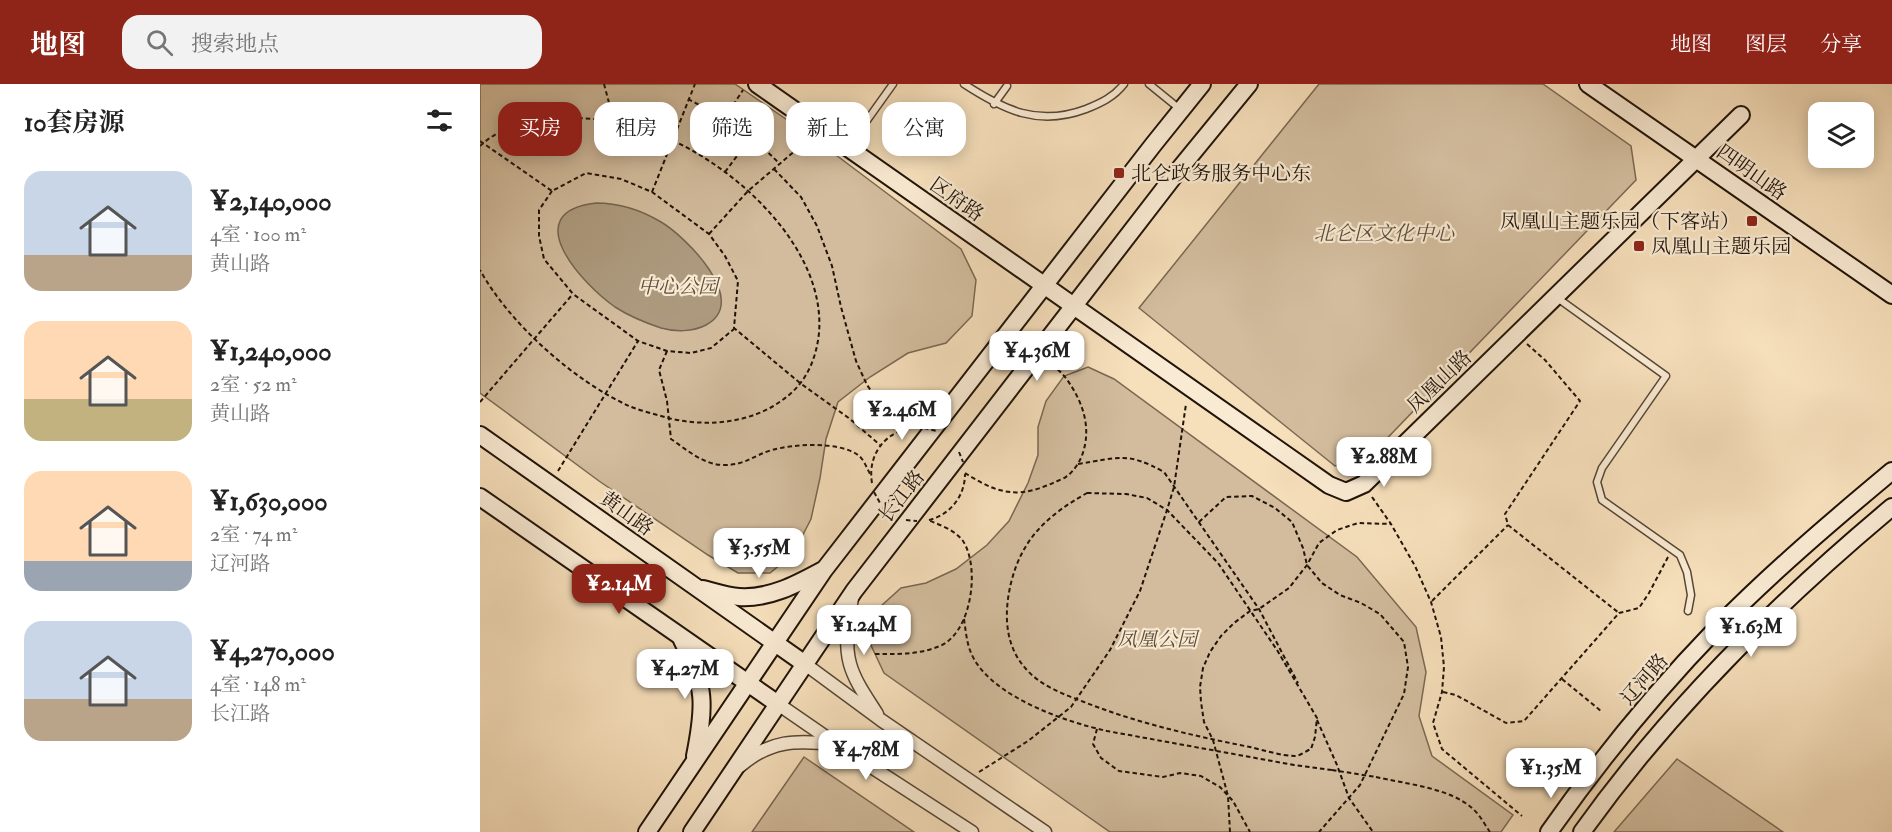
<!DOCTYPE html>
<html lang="zh">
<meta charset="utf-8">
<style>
:root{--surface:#fff;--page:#f2f2f2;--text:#222;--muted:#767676;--accent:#8f2418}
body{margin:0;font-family:"IM FELL Double Pica","Noto Serif SC",serif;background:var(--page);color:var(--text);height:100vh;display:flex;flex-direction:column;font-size:22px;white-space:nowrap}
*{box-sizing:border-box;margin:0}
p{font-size:20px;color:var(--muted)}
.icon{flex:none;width:33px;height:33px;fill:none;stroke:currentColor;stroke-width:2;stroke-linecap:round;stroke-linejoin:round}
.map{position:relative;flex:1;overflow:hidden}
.side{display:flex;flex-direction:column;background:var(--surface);width:480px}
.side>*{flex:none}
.guide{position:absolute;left:18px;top:18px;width:570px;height:54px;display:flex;gap:12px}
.tools{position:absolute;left:1328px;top:18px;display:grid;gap:12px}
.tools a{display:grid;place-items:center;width:66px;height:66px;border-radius:12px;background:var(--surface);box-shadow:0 3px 15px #0003;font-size:30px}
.price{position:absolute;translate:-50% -51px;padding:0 14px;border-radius:12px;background:#fff;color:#222;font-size:20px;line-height:39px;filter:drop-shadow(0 2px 3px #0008)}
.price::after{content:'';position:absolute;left:50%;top:36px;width:18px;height:14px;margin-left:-9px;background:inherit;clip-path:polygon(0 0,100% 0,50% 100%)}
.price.active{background:var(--accent);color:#fff}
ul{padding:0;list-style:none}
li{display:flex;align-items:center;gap:18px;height:150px;padding:0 24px}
li span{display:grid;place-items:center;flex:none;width:168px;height:120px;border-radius:18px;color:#555}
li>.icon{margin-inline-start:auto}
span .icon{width:72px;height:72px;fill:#fffc;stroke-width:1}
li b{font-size:26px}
h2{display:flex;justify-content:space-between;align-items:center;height:72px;padding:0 24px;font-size:26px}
.pill{padding:0 21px;border-radius:18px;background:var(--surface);box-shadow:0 3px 15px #0003;font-size:21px;line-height:54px}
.pill.active{background:var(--accent);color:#fff}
header{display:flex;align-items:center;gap:36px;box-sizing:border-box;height:84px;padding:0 30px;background:var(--accent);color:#fff}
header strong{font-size:28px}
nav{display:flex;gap:33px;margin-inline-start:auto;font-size:21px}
.search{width:420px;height:54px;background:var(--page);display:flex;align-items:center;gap:15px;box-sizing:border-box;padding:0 21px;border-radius:18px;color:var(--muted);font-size:22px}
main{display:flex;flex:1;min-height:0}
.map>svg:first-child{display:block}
.green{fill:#d2bc9d;stroke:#796852;stroke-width:1.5}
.water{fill:#ad9a7e;stroke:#75644f;stroke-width:1.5}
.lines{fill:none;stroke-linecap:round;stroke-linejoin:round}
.lane-casing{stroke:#564635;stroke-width:9}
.street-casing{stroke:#564635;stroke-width:15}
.secondary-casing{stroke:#201308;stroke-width:20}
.path{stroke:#201308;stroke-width:2;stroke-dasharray:4.5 3;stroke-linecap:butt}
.lane{stroke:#f9ead3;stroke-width:6}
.street{stroke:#f9ead3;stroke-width:12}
.secondary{stroke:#f9ead3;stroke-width:16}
.path-bridge{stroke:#201308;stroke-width:2;stroke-dasharray:4.5 3;stroke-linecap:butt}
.poi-dot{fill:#8f2418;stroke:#f9ead3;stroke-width:2}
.labels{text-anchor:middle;stroke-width:4.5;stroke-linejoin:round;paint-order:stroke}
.street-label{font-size:20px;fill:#201308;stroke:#f9ead3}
.poi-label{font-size:20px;fill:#201308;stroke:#f9ead3;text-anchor:start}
.park-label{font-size:20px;font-style:italic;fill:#5e4e3c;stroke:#f9ead3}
</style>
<header>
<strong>地图</strong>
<div class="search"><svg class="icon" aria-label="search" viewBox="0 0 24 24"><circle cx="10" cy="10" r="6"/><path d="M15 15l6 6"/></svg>搜索地点</div>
<nav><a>地图</a><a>图层</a><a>分享</a></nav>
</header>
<main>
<section class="side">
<h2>10套房源<svg class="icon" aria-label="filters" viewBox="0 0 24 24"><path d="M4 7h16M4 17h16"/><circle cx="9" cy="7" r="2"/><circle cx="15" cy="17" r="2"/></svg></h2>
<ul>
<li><span style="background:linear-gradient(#c9d6e8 70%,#b9a48a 0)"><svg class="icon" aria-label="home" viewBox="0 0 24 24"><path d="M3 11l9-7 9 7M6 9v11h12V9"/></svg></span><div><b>¥2,140,000</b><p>4室 · 100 m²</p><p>黄山路</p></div></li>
<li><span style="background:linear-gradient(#ffd9b3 65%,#c2b280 0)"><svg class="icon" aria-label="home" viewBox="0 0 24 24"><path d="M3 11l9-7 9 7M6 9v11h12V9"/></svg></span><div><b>¥1,240,000</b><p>2室 · 52 m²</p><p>黄山路</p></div></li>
<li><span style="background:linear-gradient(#ffd9b3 75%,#9aa5b1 0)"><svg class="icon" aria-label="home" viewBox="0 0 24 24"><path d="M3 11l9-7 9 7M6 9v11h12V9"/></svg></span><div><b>¥1,630,000</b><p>2室 · 74 m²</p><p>辽河路</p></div></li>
<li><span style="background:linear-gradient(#c9d6e8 65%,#b9a48a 0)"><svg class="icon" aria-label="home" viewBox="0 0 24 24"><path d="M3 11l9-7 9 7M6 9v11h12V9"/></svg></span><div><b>¥4,270,000</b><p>4室 · 148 m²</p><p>长江路</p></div></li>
</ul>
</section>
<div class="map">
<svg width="1412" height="748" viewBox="0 0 1412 748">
<rect width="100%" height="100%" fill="#f6dfbb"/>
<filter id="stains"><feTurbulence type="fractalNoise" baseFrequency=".00333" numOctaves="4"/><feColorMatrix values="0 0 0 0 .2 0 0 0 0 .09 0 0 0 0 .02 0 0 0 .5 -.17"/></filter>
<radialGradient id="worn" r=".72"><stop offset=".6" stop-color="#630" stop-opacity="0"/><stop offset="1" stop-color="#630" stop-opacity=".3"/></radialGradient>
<!-- green -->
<g class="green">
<path d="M0,0H255L332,53L481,165L496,196L492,232L466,259L428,269L390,293L358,318L346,355L340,394L331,435L313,470L290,489H258L228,471L119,397L0,309Z"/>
<path d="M839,0H1063L1151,62L1156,96L890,372L855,382L659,224Z"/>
<path d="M608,283L634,295L877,473L936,543L946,588L939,632L952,672L1033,731L1021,748H630L404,589L388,555L400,523L421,504L446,499L476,485L507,461L529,437L548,399L558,371V343L566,317L584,292Z"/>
<path d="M324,673L434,748H272Z"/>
<path d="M1197,675L1303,748H1134Z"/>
</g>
<!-- water -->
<path class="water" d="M116,119C138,119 161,126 181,138C205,152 271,217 226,241C213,248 195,248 181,244C166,239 149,232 135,223C102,200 36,128 116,119Z"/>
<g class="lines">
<!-- lane casing -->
<g class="lane-casing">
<g id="lane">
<path d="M484,0C524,26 558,43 606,25C621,19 634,13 644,0"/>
<path d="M669,0L701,26"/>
<path d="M514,20L527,2"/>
<path d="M368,63L413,0"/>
<path d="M1076,213L1186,292L1122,384L1117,398L1122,416L1200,471L1207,488L1211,511L1208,527"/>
</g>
</g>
<!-- street casing -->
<g class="street-casing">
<g id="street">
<path d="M372,514C369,534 364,559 370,580C375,598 387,614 397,630"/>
<path d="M325,580L401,636L565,748"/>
<path d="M298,620L356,660L492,748"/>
<path d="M260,682C290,656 316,656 353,660"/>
</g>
</g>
<!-- secondary casing -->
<g class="secondary-casing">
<g id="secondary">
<path d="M277,0L849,401L866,408L884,400L1261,31"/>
<path d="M1108,0L1412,211"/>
<path d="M0,351L325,580"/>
<path d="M0,413L298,620"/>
<path d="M223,505C235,508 247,512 259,513C290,515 317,500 343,486"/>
<path d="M202,556C226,602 225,622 215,672"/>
<path d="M167,748L344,486L673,61L722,0"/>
<path d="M212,748L374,507L701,83L769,0"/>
<path d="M1069,748C1119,677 1175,608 1236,545C1291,489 1352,437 1412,387"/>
<path d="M1102,748C1189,626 1297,519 1412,423"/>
</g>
</g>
<!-- path -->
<g class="path">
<path d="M124,0L129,19L128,35"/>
<path d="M208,15L244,34L272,53L300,80"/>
<path d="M0,57L72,107L106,89L141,95L172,108L229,150L245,172L258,197L254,244L320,299L370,335L400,361"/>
<path d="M0,62C26,38 62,32 97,34C127,35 157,40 185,53C256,83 346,164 339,249C336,277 325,301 301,317C269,340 225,343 188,334C175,330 161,327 149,322C94,297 29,239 0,186"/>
<path d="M220,71L263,6"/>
<path d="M294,85L321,113L337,142L352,182L361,223L376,277L387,301L400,319L426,344"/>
<path d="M245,88L290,28"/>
<path d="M72,107L59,126V152L64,175L93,210L158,257L187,267L211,269L231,264L254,245"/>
<path d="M172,108L215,0"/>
<path d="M229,150L268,107L317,65L325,52"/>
<path d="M1047,260L1065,276L1100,317L1025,430L1028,441L1139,529"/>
<path d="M187,267L179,286L187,317L191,355C207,366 224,381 244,381C266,381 274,371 292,366C314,360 358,357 378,371C383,374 387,384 390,390"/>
<path d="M0,318L92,211"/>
<path d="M598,380C639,374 646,367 684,388L779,525L818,599"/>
<path d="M78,387L158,257"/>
<path d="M485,389C498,397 514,407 531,408C545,410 562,404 575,398C579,396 584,395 587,392C593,388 598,380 601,374C613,345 603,317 585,293C580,287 574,282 568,277"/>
<path d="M392,399C387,370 406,346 436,343"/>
<path d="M607,409L646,410L667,414L687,426L738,479L797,566L837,634L835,653L831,665C826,667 820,672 815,672C802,672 783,666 770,663C714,652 657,639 604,618C583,610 561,602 546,585C524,561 524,528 531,499C542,454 568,431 607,409Z"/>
<path d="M892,413L911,440L935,482L951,518L961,553L964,583L962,608L953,639L962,665L1042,732"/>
<path d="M449,436C470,431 485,412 485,390"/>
<path d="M719,438L746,413L772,412L795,424L812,438L823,464L827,481L842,499L860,511L881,519L900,530L924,558L928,583L924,610L880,701L839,748"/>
<path d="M952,517L1028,441"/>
<path d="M484,535C486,549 487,563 494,575C516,614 586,638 627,647L814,681L852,686"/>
<path d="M395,570C418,570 440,571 462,561C492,546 500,483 483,457C475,446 460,441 448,436"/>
<path d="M1082,595L1121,627"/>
<path d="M963,608L976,611L1026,639L1044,637L1139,529L1159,524L1169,509L1188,473"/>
<path d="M837,636L857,681L869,714L893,748"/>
<path d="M617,645L613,660L621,674L639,687L683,693L700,689L721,692L740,703L753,717L770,748"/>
<path d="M499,688L548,657L591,623L630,566L660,507L687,426L694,403L706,320"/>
<path d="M896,693C926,700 971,704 993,725C1000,731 1005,741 1010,748"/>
<path d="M750,748L748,712L733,656L724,638L721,618L720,603L723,584L730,568L741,552L754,539L770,527L779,525L809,504L827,481L839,459L857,446L878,439L911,440"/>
</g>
<!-- lane -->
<use href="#lane" class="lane"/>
<!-- street -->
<use href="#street" class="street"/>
<!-- secondary -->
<use href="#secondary" class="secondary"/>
<!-- path-bridge -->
<g class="path-bridge">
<path d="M444,344L457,347"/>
<path d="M479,368L483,378"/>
<path d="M394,408L400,419"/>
<path d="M426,436L437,437"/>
<path d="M852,686L896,693"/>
</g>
</g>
<!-- markers -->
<g class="poi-dot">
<rect x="633" y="83" width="12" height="12" rx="3"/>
<rect x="1266" y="131" width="12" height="12" rx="3"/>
<rect x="1153" y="156" width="12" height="12" rx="3"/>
</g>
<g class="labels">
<!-- street labels -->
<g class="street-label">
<text transform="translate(1272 88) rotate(35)" y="7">四明山路</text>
<text transform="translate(477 115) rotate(35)" y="7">区府路</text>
<text transform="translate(959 297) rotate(-44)" y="7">凤凰山路</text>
<text transform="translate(421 412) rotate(-52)" y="7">长江路</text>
<text transform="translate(147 429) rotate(36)" y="7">黄山路</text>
<text transform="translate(1164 595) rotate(-49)" y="7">辽河路</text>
</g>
<!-- poi labels -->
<g class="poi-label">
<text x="651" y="96">北仑政务服务中心东</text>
<text x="1260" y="144" text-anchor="end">凤凰山主题乐园（下客站）</text>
<text x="1171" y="169">凤凰山主题乐园</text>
</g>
<!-- park labels -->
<g class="park-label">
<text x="904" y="156">北仑区文化中心</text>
<text x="198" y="209">中心公园</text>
<text x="677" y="562">凤凰公园</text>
</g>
</g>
<rect width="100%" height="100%" filter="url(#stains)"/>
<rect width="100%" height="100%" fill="url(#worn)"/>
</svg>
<div class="tools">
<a><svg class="icon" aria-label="layers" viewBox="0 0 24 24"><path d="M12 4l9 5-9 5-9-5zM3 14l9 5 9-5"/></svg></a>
</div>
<b class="price" style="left:557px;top:298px">¥4.36M</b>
<b class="price" style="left:422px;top:357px">¥2.46M</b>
<b class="price" style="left:904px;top:404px">¥2.88M</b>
<b class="price" style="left:279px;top:495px">¥3.55M</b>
<b class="price active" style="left:139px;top:531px">¥2.14M</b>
<b class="price" style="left:384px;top:572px">¥1.24M</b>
<b class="price" style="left:1271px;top:574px">¥1.63M</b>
<b class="price" style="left:205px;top:616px">¥4.27M</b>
<b class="price" style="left:386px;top:697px">¥4.78M</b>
<b class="price" style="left:1071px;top:715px">¥1.35M</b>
<div class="guide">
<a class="pill active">买房</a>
<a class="pill">租房</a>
<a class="pill">筛选</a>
<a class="pill">新上</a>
<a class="pill">公寓</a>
</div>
</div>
</main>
